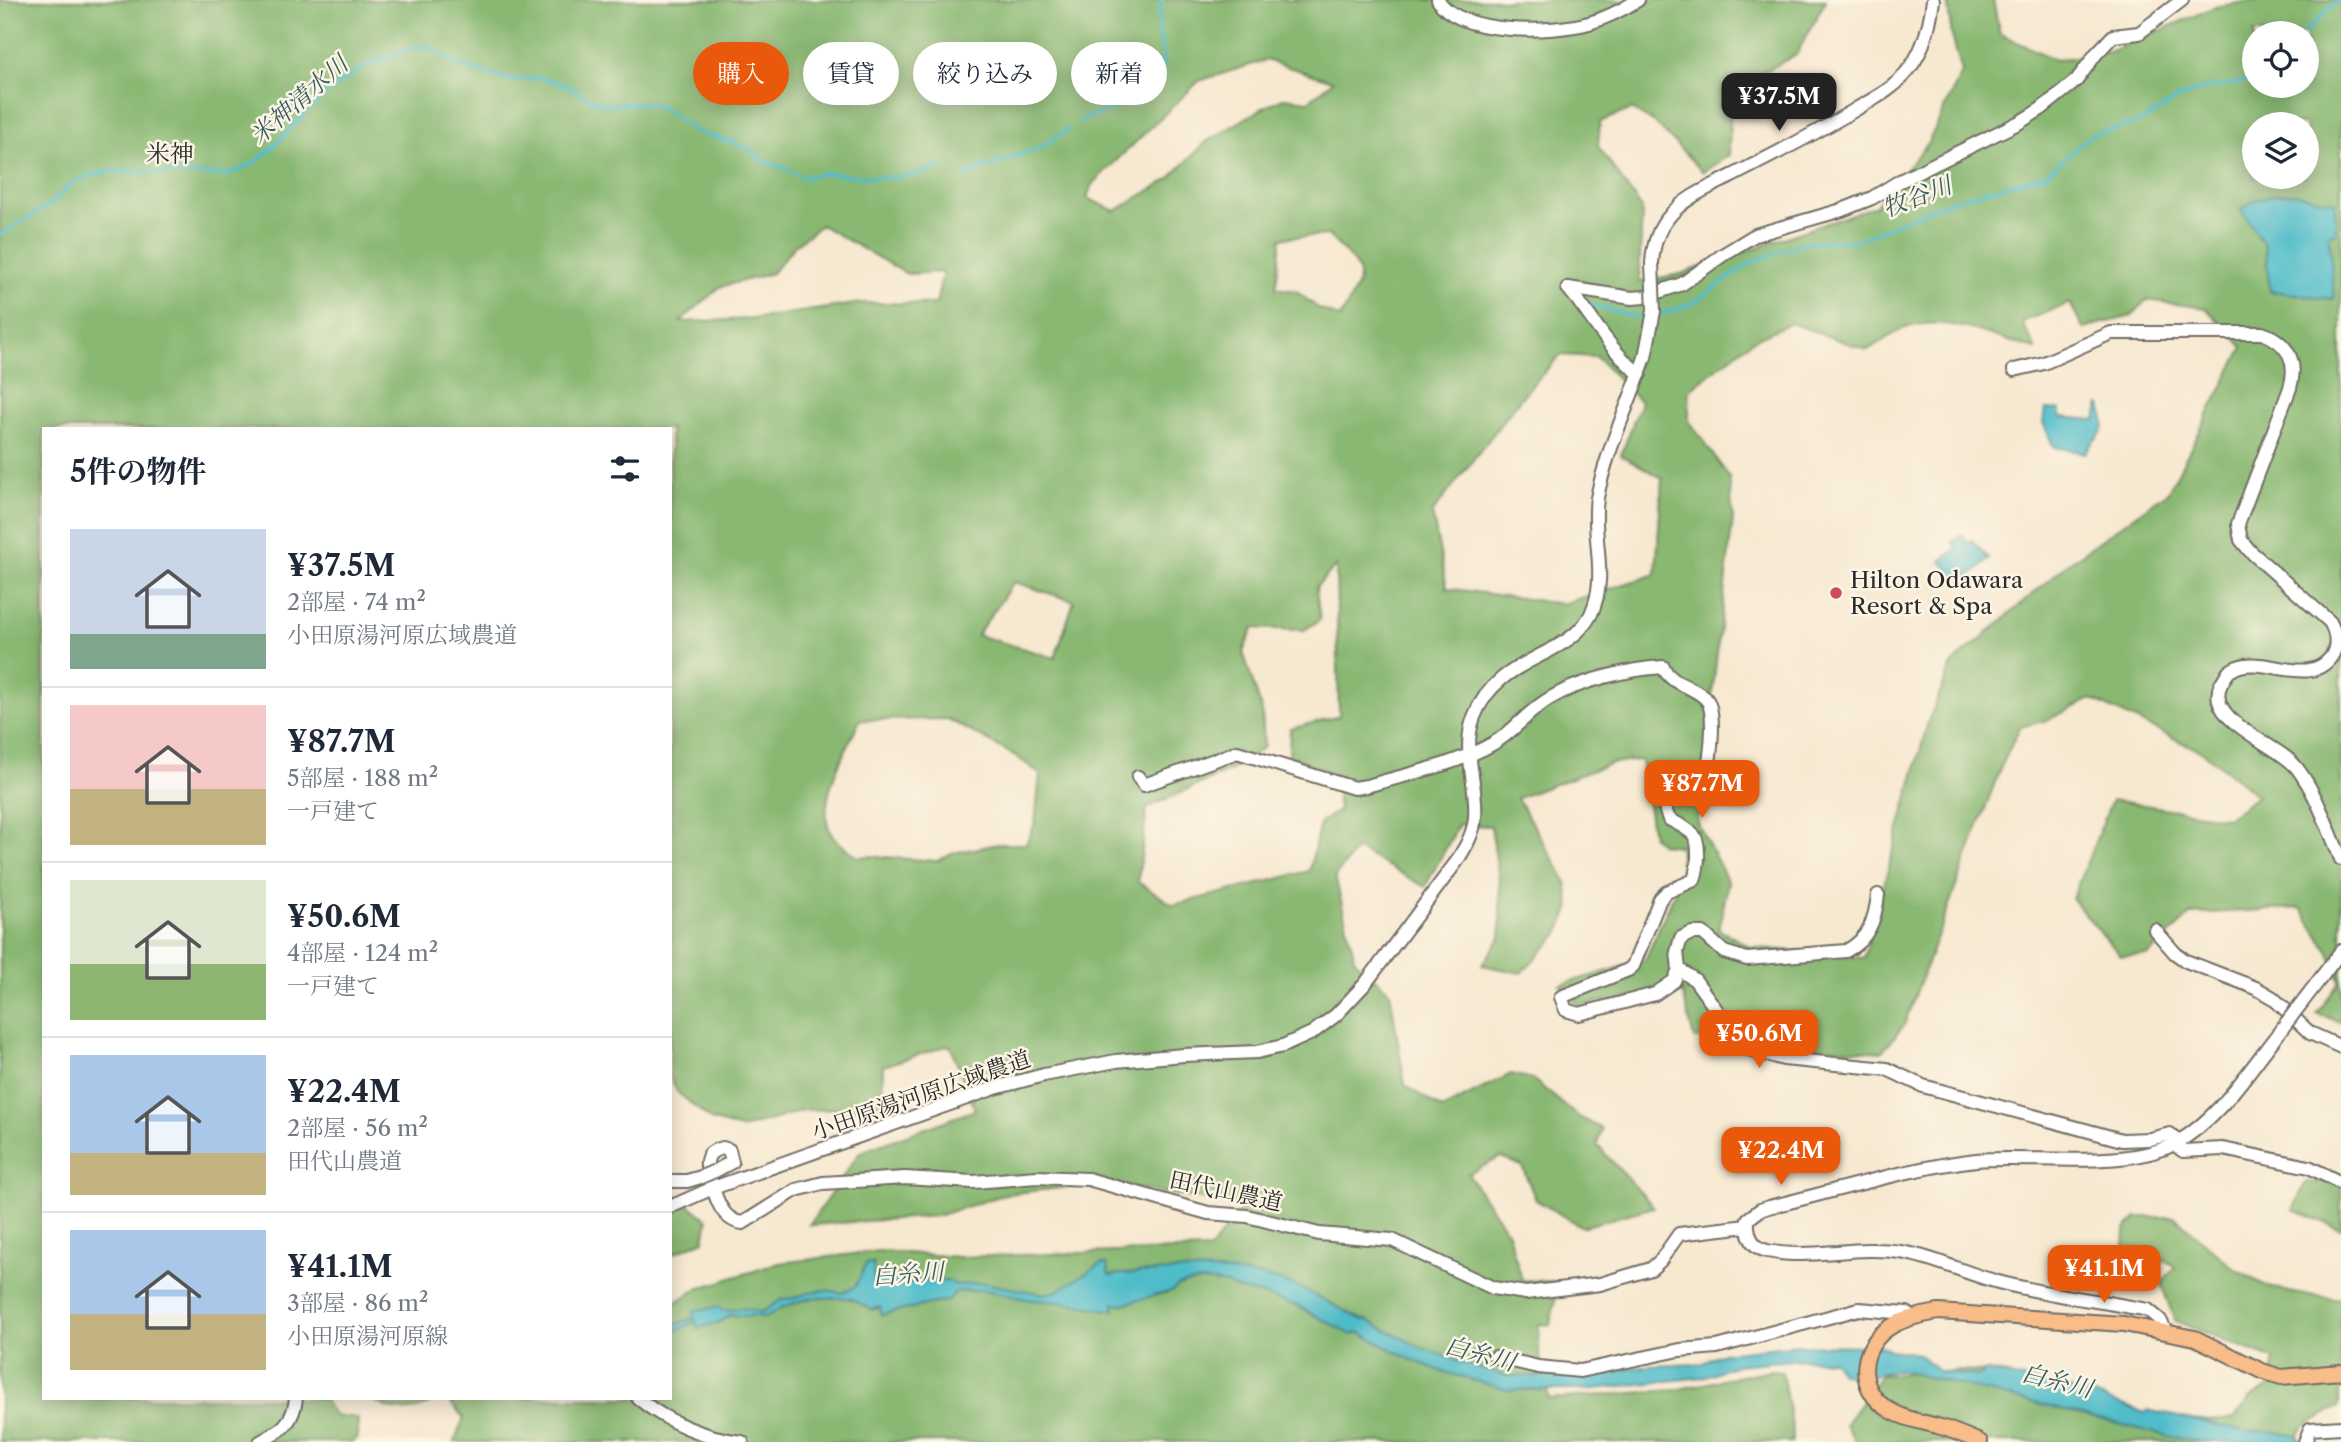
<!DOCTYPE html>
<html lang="ja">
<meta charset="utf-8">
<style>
:root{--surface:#fff;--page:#f2f2f3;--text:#1f2937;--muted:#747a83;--line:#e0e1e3;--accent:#ea580c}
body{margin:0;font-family:"Libre Caslon Text","Noto Serif JP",serif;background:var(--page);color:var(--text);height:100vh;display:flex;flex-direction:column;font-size:26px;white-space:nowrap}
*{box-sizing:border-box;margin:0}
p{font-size:23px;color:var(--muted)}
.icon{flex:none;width:38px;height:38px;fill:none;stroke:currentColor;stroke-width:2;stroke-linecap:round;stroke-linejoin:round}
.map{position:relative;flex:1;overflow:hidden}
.drawer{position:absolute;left:42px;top:427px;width:630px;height:973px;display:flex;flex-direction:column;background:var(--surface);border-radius:0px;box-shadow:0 4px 18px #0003}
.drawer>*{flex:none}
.banner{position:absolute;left:693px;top:42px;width:665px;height:63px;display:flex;gap:14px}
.controls{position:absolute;left:2242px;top:21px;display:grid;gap:14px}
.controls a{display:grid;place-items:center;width:77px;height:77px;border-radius:50%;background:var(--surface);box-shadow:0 4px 18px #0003;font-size:35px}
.price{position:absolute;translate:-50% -60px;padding:0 16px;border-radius:14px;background:var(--accent);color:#fff;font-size:23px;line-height:46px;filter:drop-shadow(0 2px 4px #0008)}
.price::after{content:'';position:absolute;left:50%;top:42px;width:21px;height:16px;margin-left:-10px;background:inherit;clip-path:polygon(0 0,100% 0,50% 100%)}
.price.current{background:#222;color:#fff}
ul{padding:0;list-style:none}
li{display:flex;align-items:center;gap:21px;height:175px;padding:0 28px}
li+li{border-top:2px solid var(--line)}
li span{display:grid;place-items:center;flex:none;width:196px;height:140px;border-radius:0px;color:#555}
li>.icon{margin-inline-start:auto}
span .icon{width:84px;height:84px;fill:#fffc;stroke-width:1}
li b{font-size:30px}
h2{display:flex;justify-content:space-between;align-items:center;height:84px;padding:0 28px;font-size:30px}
.tag{padding:0 24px;border-radius:32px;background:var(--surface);box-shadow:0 4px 18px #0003;font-size:24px;line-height:63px}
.tag.current{background:var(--accent);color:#fff}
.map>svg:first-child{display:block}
.forest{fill:#89b872;stroke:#5a724e;stroke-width:2;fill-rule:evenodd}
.water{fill:#4fbcc9;stroke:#3d747a;stroke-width:2}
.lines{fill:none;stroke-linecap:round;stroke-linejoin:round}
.stream{stroke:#4fbcc9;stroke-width:3.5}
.minor-casing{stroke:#726d65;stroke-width:16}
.major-casing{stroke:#726d65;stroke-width:18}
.minor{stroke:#fff;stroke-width:12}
.major{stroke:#f8bd89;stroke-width:14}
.minor-bridge-casing{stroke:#726d65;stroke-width:16;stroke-linecap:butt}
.minor-bridge{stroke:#fff;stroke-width:12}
.poi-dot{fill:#d1495b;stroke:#fcf5e5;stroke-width:2.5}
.labels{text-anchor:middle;stroke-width:5;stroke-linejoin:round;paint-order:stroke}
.poi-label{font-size:23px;fill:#2b2b2b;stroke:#fcf5e5;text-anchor:start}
.street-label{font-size:23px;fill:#2b2b2b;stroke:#fcf5e5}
.water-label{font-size:24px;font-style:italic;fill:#385e62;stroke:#fcf5e5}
.neighbourhood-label{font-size:24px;fill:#2b2b2b;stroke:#fcf5e5}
</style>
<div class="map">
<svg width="2341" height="1442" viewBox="0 0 2341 1442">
<rect width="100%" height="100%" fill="#fcf5e5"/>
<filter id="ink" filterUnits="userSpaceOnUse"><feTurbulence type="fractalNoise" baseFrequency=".0143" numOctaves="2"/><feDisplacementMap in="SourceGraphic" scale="14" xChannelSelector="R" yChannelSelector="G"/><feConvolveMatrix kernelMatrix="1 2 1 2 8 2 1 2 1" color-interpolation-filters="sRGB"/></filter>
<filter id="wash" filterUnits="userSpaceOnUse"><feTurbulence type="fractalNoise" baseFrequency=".00686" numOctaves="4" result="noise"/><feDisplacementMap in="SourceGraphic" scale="28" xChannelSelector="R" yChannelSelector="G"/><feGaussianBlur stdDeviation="1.57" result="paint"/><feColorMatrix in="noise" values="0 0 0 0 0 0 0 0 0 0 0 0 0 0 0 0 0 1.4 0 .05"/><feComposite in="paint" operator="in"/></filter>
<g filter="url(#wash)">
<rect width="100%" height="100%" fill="#f7e8d0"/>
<!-- forest -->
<g class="forest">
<path d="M0,0H1826L1796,55L1731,89L1729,155L1703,172L1656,124L1632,109L1600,122L1598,146L1642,209L1639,282L1681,274L1875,206L1928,143L1962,72L1952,36L1947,0H1993L2000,34L2056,60L2109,52L2215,7L2257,0H2341V1022L2317,1014L2340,981L2328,951L2301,908L2191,914L2148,955L2121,956L2072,899L2112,800L2227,818L2258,796L2203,752L2091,699L2047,720L2020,727L2000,769L1904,1025L1882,1052L1694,1038L1682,991L1578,1005L1560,985L1645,960L1682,876L1679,846L1662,844L1653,837L1641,760L1612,763L1517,798L1566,881L1570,907L1558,935L1521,973L1482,965L1501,937L1499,879L1491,826L1459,824L1425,887L1357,849L1335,876L1355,960L1390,992L1405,1085L1442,1109L1511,1074L1532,1079L1579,1117L1602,1129L1597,1145L1654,1207L1582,1227L1536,1200L1522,1166L1501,1157L1468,1174L1508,1233L1522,1280L1559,1282L1550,1325L1539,1324V1352L1549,1399L1674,1390L1770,1370L1782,1372L1793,1432L1792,1442H454L464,1418L446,1398H670V1306L697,1289L779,1263L879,1251L958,1257L1210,1249L1243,1206L1105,1183L1006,1194L937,1216L809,1225L860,1152L975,1110L950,1045L883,1066L882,1108L804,1110L741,1129L711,1120L677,1092L670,1076V429H44V1398H323L335,1416L358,1418L357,1437L353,1442H0ZM2254,33H2306V86H2254ZM1266,60L1333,81L1309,101L1283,98L1263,108L1206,142L1169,179L1115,211L1087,198L1092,184L1199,81ZM2254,124H2306V177H2254ZM821,225L907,274L943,272L936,304L862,303L752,319L680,322L720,287L772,273L795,245ZM1328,235C1366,275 1368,269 1340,318L1318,308L1296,291L1276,288L1281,238ZM2146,300L2206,308L2243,347L2168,492L2066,565L1952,664L1928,722L1864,958L1751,947L1719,930L1728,882L1697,822L1733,518L1729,477L1689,421V390L1753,340L1790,323L1867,350C1879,344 1892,333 1905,328C1949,313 1993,339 2036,349L2022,322L2070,303L2083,328L2132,316ZM1560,355L1596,357L1641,402L1621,455L1662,478L1656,574L1562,604L1447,588L1432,513L1524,394ZM1336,566L1339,716L1290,729L1289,755L1334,774L1339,810L1320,823L1309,871L1173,905L1138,882L1147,808L1237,767L1264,747L1262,711L1243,652L1253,628L1304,630L1320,620L1316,587ZM1014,582L1074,601L1055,658L977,635ZM948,719L1016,756L1040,774L1035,823L1026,844H998L953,853L937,861L871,856L858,857C850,851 839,844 833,836C812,807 847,748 860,720Z"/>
<path d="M2306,1182H2341V1229L2293,1210Z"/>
<path d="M675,1194L708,1220L704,1240L670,1255V1195Z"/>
<path d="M2137,1217H2175L2236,1270L2268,1287L2298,1294L2341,1299L2339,1406L2304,1427L2294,1442H1856L1845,1425L1881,1375L1961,1371L2002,1373L2099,1408L2146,1419L2206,1421L2234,1419L2249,1399L2269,1386L2274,1359L2175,1321L2161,1284L2175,1267L2165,1260L2124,1249L2125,1230Z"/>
<path d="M371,1398H438C431,1402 424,1408 417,1409C401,1412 382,1409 371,1398Z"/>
</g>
<!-- water -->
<g class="water">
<path d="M2294,193L2335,202L2336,233L2329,234L2334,299L2270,291L2265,246L2241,210C2258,196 2272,194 2294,193Z"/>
<path d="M2099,405H2101C2111,438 2097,430 2086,453L2054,447L2043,423L2045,409L2060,410V417L2096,420Z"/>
<path d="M1961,535L1968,543L1972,540L1989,559L1969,577L1965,573L1957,580L1941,561L1957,548L1952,542Z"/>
<path d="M873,1263L874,1282H879V1277L913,1281L947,1280L956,1285L983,1283L1044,1294L1057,1291L1101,1264H1107L1109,1275C1163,1271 1217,1266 1270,1278C1304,1286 1332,1306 1363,1320L1365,1319L1422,1348L1475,1367L1507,1376H1585L1648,1366L1701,1364L1723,1353L1798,1345L1882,1346L1890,1350L1919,1354L1939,1372L1979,1376L1987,1371L2091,1394L2145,1413L2147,1410L2244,1431L2275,1432L2296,1436L2303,1442H2208L2172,1437L1898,1370L1860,1378L1841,1373L1833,1361L1803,1359L1736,1365L1703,1377L1586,1390H1507L1441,1371L1410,1359L1359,1332L1352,1335L1297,1306L1260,1294L1235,1289L1227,1284L1204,1281L1187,1283L1178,1286L1172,1291L1119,1305L1114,1303V1310C1102,1310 1093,1308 1081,1305C1063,1301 1045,1302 1026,1299C996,1293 987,1287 955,1292L949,1300L881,1315L880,1307L872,1310L849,1298H811L783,1307L766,1317L730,1315L718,1323L698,1328L696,1321L681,1329L670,1330V1326L694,1318V1310L719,1307L724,1311L744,1308L758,1312L764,1311L782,1299L794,1298L811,1292L826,1290L842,1293L855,1287L866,1264Z"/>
</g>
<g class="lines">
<!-- stream -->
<g class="stream">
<path d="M2304,33L2338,0"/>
<path d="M1079,122C1101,110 1148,101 1161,77C1164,70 1163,57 1162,49C1160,32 1156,16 1162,0"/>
<path d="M965,175L1042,147L1068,129"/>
<path d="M0,235L51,204L73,182L92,174L116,171L228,175L250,165L266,154L309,109L334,87L369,64L418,46L428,47L461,66L491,75L511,80L542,78L565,85L589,99L607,105L645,103L661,107L696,132L735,143L752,151L762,161L784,168L804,178L825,173L878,178L910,176L944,166"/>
<path d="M1588,304L1635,317L1650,315"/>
<path d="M1658,314L1670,312L1693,303L1752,262L1806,242L1855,241L1947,202L2046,174L2091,135L2141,122L2180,97L2208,88L2254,80"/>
</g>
</g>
</g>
<g filter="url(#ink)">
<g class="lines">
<!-- minor casing -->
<g class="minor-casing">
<g id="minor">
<path d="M1438,0C1460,36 1552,33 1589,23C1607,18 1622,10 1638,0"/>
<path d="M1652,263C1653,246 1657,231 1668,218C1683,198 1708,188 1730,177C1771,156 1813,135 1853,111C1871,100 1891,91 1905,74C1923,54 1930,26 1933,0"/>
<path d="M1568,288L1632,298L1644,297L1682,284L1724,254L1755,235L1842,210L1872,198L1900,181L2020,122L2041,109L2076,81L2096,54L2113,36L2139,33L2182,0"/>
<path d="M1568,288C1592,316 1610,352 1640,374"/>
<path d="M2014,370L2044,363L2111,333H2262C2288,342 2298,362 2290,388L2238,524L2241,540L2250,551L2330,622C2336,633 2339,645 2331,657C2307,690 2259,650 2230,671C2226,674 2223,681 2221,684C2203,721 2279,744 2297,768C2317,794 2328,829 2341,859"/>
<path d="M1138,777L1144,785L1237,752L1354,788L1367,786C1408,774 1456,765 1494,743C1515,731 1529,710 1549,699C1578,681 1629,669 1663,667C1672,686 1693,685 1706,699C1718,712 1709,770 1704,786C1688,796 1654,787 1669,819C1676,823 1687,828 1693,834C1701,843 1698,869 1694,880L1667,892L1660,899L1633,966L1628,970L1561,997L1566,1010L1579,1014L1655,994L1674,981L1679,969"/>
<path d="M1878,895C1875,920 1869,939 1846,951L1747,959L1724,952L1703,933H1692L1681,938L1677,952L1679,969L1695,980L1735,1036L1747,1048L1756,1052L1784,1059L1887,1069L1923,1086L2122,1140L2150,1139L2170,1134L2178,1141"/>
<path d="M2155,930L2175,953L2186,961L2256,988L2273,998L2310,1033L2341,1047"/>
<path d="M2323,975L2341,951"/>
<path d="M2174,1144L2183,1151L2223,1149L2309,1167L2341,1183"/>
<path d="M715,1171L732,1162L729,1150L723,1148C712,1150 706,1155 707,1166C713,1187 718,1221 743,1223L796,1190L823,1183L905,1178L973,1182L1037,1177L1088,1179L1208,1213L1247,1216L1319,1234L1392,1240L1493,1288L1526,1293L1600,1284L1651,1269L1660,1261L1679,1234L1747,1226"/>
<path d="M670,1181H687L701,1177"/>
<path d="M670,1207L713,1188L995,1088L1044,1075L1116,1061L1184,1055L1257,1052L1283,1046L1312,1033L1336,1015L1365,984L1457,861C1465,848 1474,833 1475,817C1478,783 1461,751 1474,717C1498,654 1568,660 1591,614C1609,576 1591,537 1597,498C1606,450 1630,403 1645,357"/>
<path d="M2166,1332L2160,1320L2148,1310C2100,1301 2049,1295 2002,1283C1968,1275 1935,1257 1900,1252C1856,1245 1811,1260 1767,1251C1751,1247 1747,1234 1748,1219L1760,1210L1769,1207C1837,1191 1907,1168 1976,1160C2033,1155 2128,1170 2176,1143C2218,1119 2245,1076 2274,1039"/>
<path d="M1496,1357L1538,1367L1580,1371L1680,1350L1717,1347L1859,1309L1907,1313L1912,1317"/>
<path d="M638,1398C666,1422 705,1438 742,1442"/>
<path d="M260,1442C281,1431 294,1422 296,1398"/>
<path d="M2305,1442L2310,1429L2341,1427"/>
</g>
</g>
<!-- major casing -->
<g class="major-casing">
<path id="major" d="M1980,1442C1968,1437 1956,1432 1944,1428C1925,1422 1905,1420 1888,1409C1855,1389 1859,1345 1892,1326C1906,1318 1922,1315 1938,1312L2124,1324L2195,1338L2262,1371L2281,1377L2341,1372"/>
</g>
<!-- minor -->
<use href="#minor" class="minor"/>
<!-- major -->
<use href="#major" class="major"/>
<!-- minor-bridge casing -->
<g class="minor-bridge-casing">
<g id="minor-bridge">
<path d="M1645,357L1654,311L1652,263"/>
<path d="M2274,1039L2323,975"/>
<path d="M701,1177L715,1171"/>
</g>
</g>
<!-- minor-bridge -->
<use href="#minor-bridge" class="minor-bridge"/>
</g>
</g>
<!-- markers -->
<circle class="poi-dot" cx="1836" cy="593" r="7"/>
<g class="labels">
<!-- poi labels -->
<g class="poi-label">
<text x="1850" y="588">Hilton Odawara<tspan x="1850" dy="26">Resort &amp; Spa</tspan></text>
</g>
<!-- street labels -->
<g class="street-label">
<text transform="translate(921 1095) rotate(-19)" y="8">小田原湯河原広域農道</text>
<text transform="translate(1226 1191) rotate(12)" y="8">田代山農道</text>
</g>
<!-- water labels -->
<g class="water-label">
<text transform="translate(299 100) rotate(-41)" y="8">米神清水川</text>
<text transform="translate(1917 197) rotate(-21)" y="8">牧谷川</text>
<text transform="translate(908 1274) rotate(-4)" y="8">白糸川</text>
<text transform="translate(1480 1354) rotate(15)" y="8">白糸川</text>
<text transform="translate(2057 1381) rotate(14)" y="8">白糸川</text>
</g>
<!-- neighbourhood labels -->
<g class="neighbourhood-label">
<text x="170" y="162">米神</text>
</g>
</g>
</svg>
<div class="controls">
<a><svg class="icon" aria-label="locate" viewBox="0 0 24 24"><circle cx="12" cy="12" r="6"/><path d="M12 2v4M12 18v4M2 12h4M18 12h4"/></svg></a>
<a><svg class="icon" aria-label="layers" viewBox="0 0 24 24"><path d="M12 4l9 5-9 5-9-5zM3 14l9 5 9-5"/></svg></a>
</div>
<b class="price current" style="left:1779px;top:133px">¥37.5M</b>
<b class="price" style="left:1702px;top:820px">¥87.7M</b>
<b class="price" style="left:1759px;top:1070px">¥50.6M</b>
<b class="price" style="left:1781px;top:1187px">¥22.4M</b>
<b class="price" style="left:2104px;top:1305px">¥41.1M</b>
<div class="banner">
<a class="tag current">購入</a>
<a class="tag">賃貸</a>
<a class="tag">絞り込み</a>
<a class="tag">新着</a>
</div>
<section class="drawer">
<h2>5件の物件<svg class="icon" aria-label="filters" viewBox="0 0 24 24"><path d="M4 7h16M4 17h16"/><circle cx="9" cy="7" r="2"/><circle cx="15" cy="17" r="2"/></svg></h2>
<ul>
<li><span style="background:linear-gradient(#c9d6e8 75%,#7fa58c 0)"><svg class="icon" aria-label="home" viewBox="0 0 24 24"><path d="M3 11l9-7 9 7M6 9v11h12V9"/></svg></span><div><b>¥37.5M</b><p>2部屋 · 74 m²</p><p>小田原湯河原広域農道</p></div></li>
<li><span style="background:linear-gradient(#f6c9c9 60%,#c2b280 0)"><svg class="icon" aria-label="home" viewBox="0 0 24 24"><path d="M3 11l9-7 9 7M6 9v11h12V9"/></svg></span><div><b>¥87.7M</b><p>5部屋 · 188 m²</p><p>一戸建て</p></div></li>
<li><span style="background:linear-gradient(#dfe7d0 60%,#8fb573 0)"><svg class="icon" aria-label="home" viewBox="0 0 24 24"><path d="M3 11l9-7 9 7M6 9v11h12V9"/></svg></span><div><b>¥50.6M</b><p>4部屋 · 124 m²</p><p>一戸建て</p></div></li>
<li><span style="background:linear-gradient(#a9c7e8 70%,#c2b280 0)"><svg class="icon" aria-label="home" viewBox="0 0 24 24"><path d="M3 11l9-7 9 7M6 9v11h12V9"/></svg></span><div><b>¥22.4M</b><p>2部屋 · 56 m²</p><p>田代山農道</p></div></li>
<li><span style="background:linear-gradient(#a9c7e8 60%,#c2b280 0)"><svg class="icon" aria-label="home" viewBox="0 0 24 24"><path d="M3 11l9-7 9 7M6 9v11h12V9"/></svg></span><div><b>¥41.1M</b><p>3部屋 · 86 m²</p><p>小田原湯河原線</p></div></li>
</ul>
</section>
</div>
